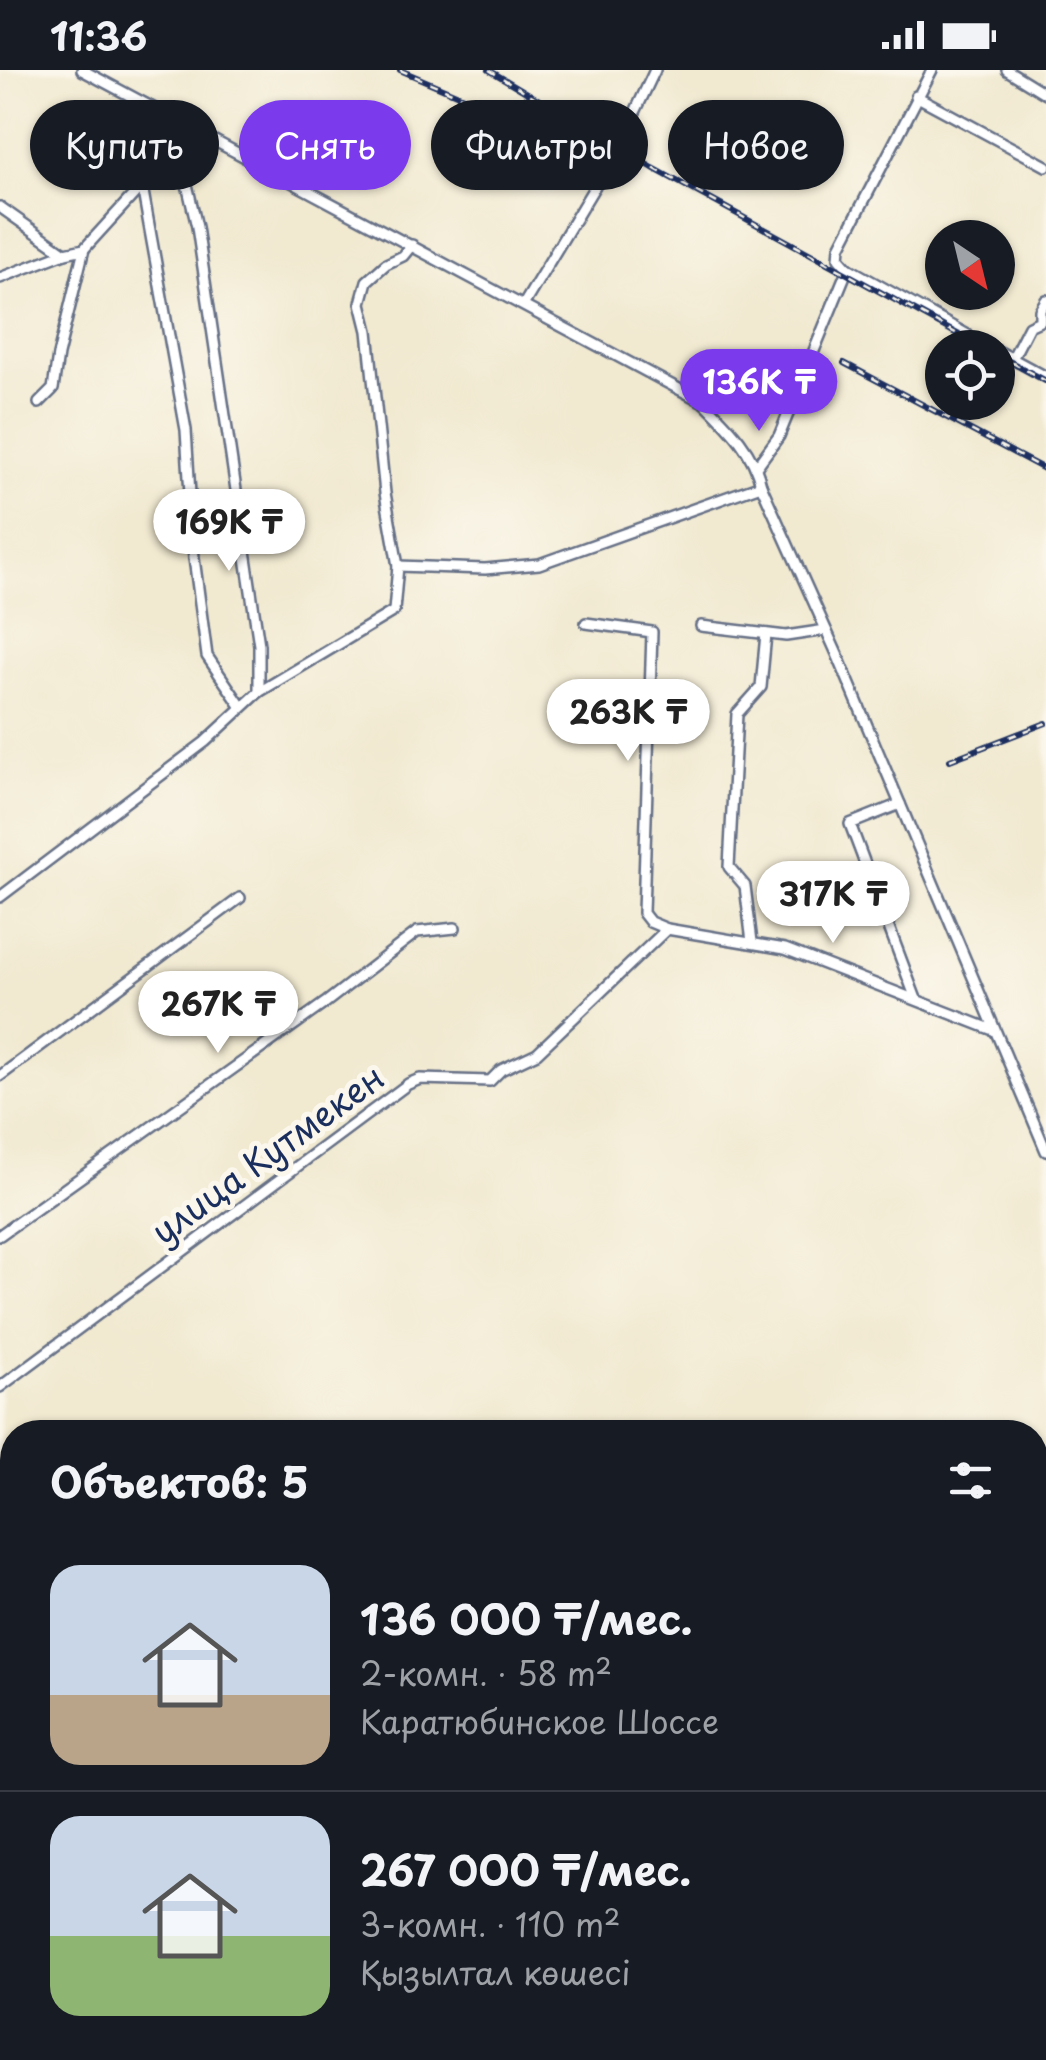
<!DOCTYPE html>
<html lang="ru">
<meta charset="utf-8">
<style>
:root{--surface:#171b24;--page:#20242c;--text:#f1f3f6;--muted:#9ea1a6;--line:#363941;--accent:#7c3aed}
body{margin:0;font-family:"Playpen Sans",sans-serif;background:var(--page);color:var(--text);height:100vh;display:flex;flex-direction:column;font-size:38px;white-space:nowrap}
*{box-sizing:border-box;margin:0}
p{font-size:32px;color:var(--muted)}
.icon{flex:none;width:55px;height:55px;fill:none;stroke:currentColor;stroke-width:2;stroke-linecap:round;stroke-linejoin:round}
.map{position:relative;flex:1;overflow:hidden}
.side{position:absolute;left:0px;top:1350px;width:1048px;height:640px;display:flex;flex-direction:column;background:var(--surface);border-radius:40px 40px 0 0;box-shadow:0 2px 8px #0004}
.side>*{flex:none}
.guide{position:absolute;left:30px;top:30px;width:988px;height:90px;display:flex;gap:20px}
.needle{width:65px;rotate:145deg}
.tools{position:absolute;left:925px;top:150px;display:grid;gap:20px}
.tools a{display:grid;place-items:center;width:90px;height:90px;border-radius:50%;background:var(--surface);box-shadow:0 2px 8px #0004;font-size:50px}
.price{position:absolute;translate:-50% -85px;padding:0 22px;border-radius:35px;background:#fff;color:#222;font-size:32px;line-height:65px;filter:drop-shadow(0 2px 5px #0008)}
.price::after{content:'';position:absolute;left:50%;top:60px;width:30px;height:22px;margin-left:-15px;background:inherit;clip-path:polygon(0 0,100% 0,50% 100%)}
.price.selected{background:var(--accent);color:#fff}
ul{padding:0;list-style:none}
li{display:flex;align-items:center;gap:30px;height:250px;padding:0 50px}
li+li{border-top:2px solid var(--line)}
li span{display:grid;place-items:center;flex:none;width:280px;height:200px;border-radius:30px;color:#555}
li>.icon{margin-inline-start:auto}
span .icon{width:120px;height:120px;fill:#fffc;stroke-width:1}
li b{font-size:42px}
h2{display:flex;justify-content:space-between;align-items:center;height:120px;padding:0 50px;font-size:42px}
.chip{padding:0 35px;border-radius:45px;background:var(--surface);box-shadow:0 2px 8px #0004;font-size:35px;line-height:90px}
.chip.selected{background:var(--accent);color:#fff}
.status{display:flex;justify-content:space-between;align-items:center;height:70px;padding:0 50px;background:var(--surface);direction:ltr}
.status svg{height:28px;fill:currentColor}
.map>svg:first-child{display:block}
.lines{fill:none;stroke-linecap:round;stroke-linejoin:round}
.minor-casing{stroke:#667086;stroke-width:14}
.minor{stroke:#fff;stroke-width:9}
.rail-casing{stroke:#1b2f5e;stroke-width:6}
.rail{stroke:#fbf7ec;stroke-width:2.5;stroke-dasharray:8;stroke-linecap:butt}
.labels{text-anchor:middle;stroke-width:10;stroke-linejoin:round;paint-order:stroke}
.street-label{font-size:35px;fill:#1b2f5e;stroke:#fbf7ec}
</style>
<div class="status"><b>11:36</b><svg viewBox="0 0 49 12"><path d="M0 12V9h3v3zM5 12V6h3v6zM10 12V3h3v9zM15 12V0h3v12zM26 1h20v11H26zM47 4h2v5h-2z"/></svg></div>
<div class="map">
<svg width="1046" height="1990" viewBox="0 0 1046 1990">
<rect width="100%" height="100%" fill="#fbf7ec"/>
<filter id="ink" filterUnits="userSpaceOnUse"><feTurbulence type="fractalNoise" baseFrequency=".01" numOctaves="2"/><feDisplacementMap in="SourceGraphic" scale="20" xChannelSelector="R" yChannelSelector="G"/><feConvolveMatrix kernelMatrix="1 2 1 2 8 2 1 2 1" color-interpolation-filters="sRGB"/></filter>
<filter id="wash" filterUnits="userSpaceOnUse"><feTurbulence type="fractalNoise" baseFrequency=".0048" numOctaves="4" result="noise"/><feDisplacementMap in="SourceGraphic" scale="40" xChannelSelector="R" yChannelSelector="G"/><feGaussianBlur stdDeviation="2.25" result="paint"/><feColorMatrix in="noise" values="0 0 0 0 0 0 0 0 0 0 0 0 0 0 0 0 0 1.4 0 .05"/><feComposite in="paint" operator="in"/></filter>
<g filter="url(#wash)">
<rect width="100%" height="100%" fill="#f1e9d0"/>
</g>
<g filter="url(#ink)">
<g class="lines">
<!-- minor casing -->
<g class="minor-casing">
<g id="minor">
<path d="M82,0L705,333C729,357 753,380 761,415L837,584L1046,1081"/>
<path d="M932,0L840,177L839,188L848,198L991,278"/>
<path d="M1007,0L1046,24"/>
<path d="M916,26L1046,96"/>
<path d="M142,116L186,360L194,488L207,586L241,636"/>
<path d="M0,137L65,183"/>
<path d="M0,208L65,183L84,179L178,76L186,57"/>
<path d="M524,234L619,76L655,0"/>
<path d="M998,281L1046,307"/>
<path d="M1012,289L1029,256L1040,251V240L1046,230"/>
<path d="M39,333L53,319L58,285L84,179"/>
<path d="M757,396L779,366L848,198"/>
<path d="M398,496L485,499L539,494L761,415"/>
<path d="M586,553L652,562L643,843L650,852L667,859L785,879L993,960"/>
<path d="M701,556L786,566L826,560"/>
<path d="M259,622L394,541L398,496L385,423L368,261L361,233L367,211L386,194L403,186L412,175"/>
<path d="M900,734L850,754L916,929"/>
<path d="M0,827L205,672L259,622V575L197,157L178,76"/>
<path d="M752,872L745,816L729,797L737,644L761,617L766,564"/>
<path d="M0,1006L240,828"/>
<path d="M0,1165L325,933L417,862L455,858"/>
<path d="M0,1317L408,1014L420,1009L490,1011L501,1000L537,983L667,859"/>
<path d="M0,1448L12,1467"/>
<path d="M0,1481L12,1472"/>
<path d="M1035,1537L1046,1539"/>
<path d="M0,1633L12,1625"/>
<path d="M0,1692L12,1714"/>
<path d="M0,1788L12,1781"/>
<path d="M1035,1847L1046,1767"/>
<path d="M0,1930L12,1926"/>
<path d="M100,1978L106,1990"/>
<path d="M206,1978L208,1990"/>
<path d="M362,1978L364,1990"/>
<path d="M1021,1978V1990"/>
<path d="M389,1990L432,1978"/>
<path d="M560,1990L561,1978"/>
</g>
</g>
<!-- minor -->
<use href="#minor" class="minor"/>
<!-- rail casing -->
<g class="rail-casing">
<g id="rail">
<path d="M400,0L585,79"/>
<path d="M489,0L653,98L983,278"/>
<path d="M998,285L1046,311"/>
<path d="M844,293L1046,400"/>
<path d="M950,690L1046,653"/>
</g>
</g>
<!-- rail -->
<use href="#rail" class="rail"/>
</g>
</g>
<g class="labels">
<!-- street labels -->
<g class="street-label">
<text transform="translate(268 1085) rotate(-36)" y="12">улица Кутмекен</text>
</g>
</g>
</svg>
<div class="tools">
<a><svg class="needle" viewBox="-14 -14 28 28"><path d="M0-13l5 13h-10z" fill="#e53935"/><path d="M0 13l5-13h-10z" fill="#9ea1a6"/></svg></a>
<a><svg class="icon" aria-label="locate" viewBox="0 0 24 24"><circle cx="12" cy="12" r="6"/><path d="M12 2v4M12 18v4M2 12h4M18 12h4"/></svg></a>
</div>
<b class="price selected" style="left:759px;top:364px">136K ₸</b>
<b class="price" style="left:229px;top:504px">169K ₸</b>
<b class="price" style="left:628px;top:694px">263K ₸</b>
<b class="price" style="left:833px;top:876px">317K ₸</b>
<b class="price" style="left:218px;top:986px">267K ₸</b>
<div class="guide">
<a class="chip">Купить</a>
<a class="chip selected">Снять</a>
<a class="chip">Фильтры</a>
<a class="chip">Новое</a>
</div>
<section class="side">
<h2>Объектов: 5<svg class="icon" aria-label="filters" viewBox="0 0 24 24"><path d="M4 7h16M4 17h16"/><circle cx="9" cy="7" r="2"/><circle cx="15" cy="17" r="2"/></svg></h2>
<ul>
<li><span style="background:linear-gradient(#c9d6e8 65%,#b9a48a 0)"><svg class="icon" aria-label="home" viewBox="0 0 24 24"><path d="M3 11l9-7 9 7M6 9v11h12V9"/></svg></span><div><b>136 000 ₸/мес.</b><p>2-комн. · 58 m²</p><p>Каратюбинское Шоссе</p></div></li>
<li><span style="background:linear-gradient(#c9d6e8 60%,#8fb573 0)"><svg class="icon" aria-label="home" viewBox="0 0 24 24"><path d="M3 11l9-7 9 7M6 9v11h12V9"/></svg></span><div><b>267 000 ₸/мес.</b><p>3-комн. · 110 m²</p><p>Қызылтал көшесі</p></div></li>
</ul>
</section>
</div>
